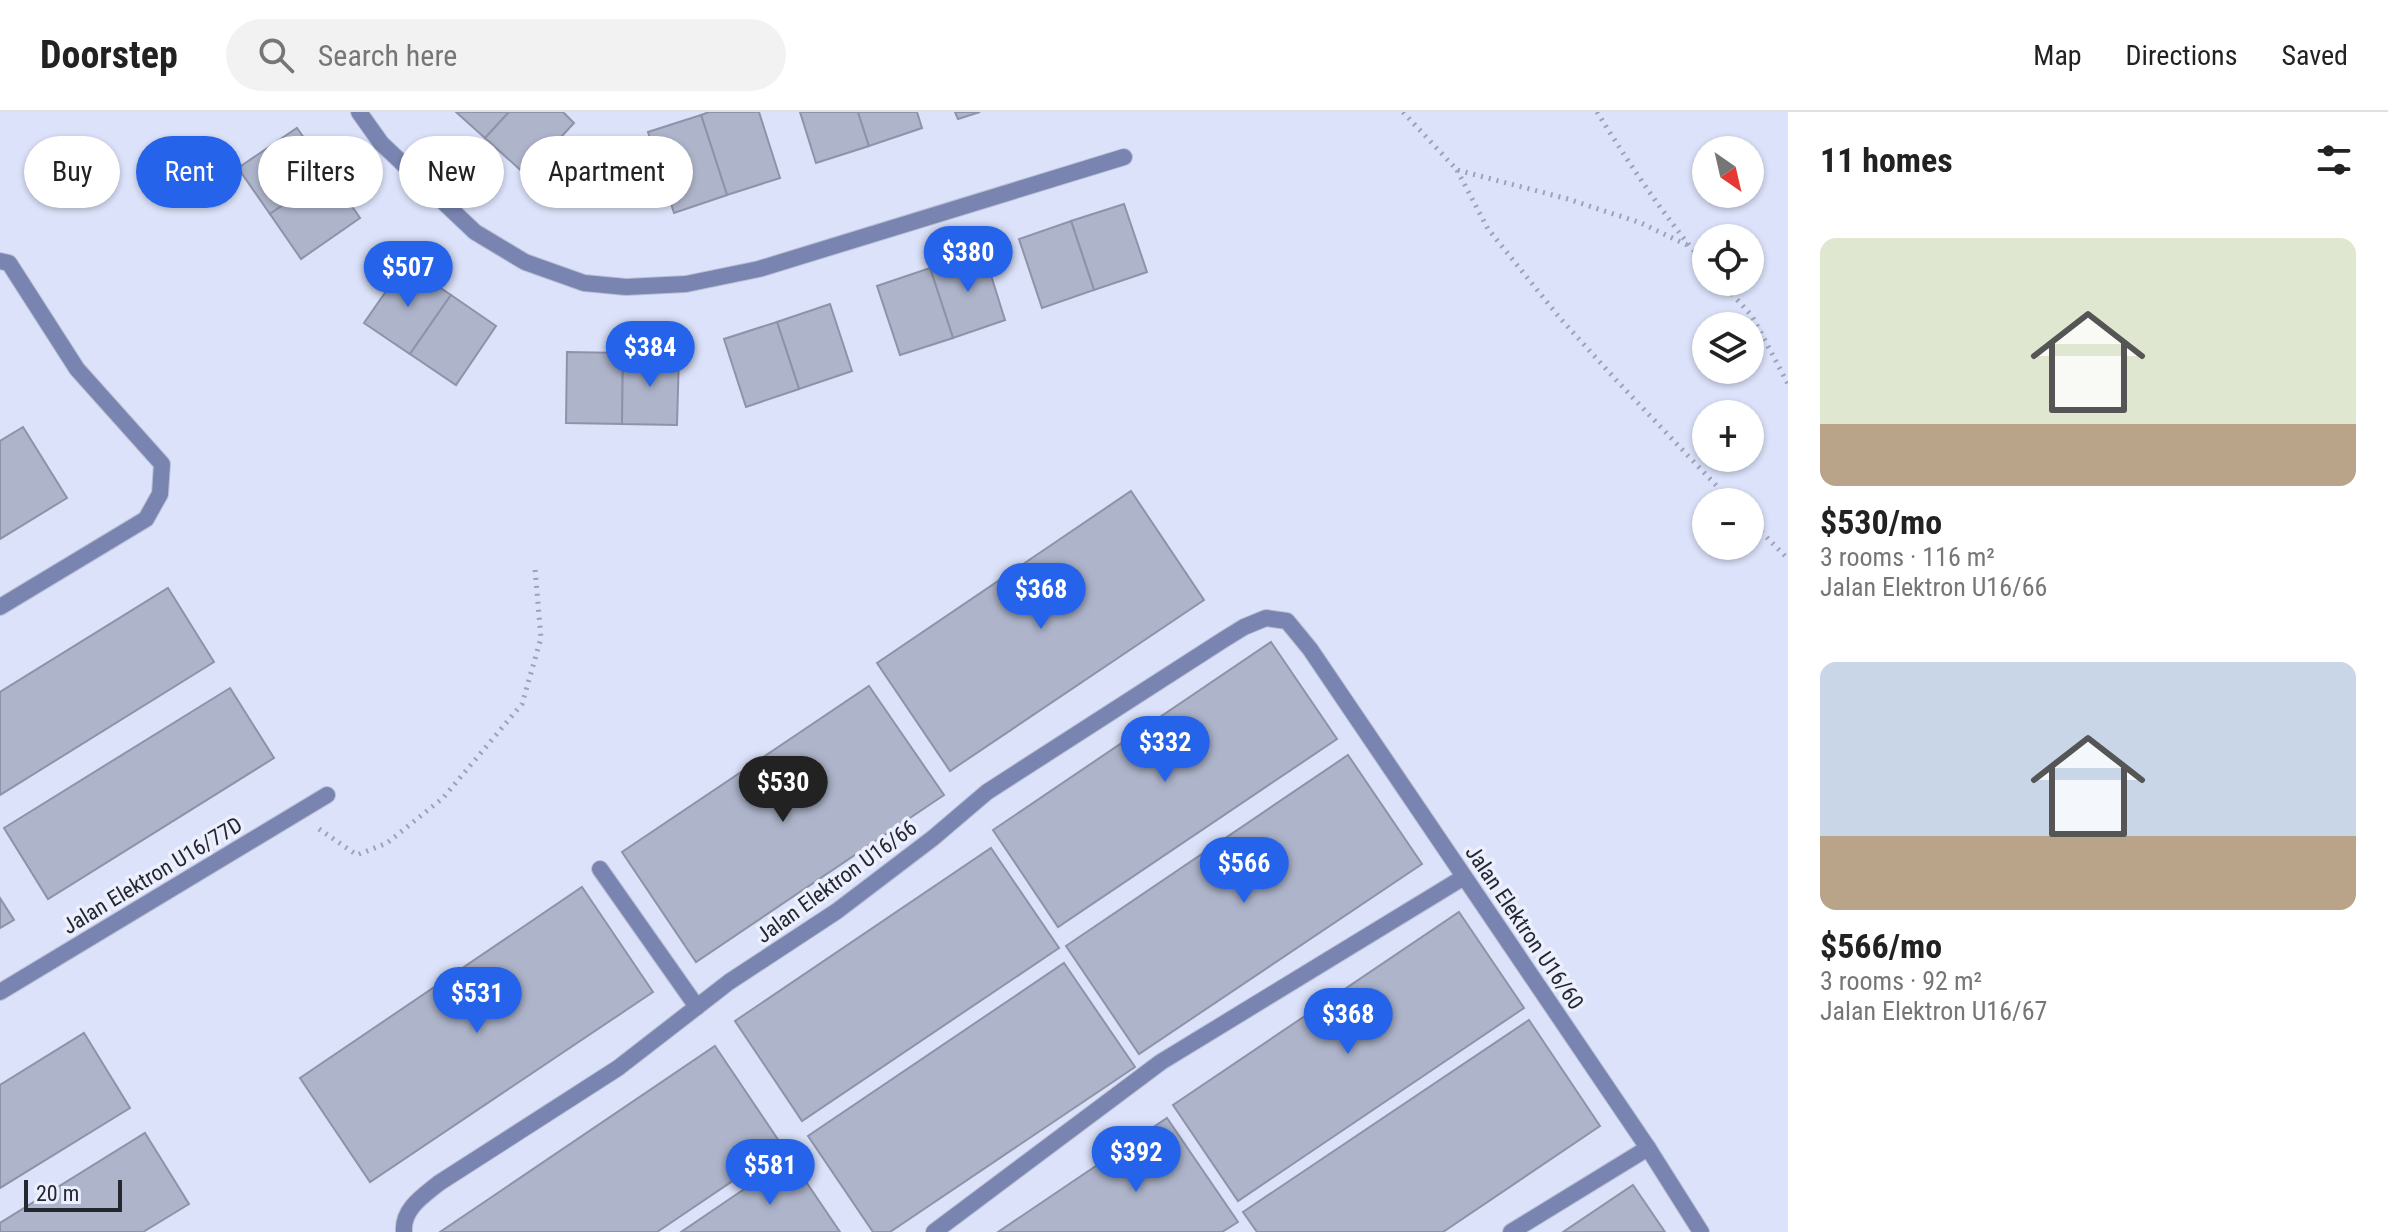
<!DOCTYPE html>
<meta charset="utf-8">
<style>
:root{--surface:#fff;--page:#f2f2f2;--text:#222;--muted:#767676;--line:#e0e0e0;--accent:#2563eb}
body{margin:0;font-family:"Roboto Condensed",sans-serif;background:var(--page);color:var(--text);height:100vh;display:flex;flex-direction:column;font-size:30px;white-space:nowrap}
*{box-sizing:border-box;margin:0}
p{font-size:26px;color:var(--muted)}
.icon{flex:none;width:44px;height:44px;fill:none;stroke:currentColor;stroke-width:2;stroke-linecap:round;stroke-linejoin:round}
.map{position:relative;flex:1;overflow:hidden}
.drawer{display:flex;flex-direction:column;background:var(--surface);width:600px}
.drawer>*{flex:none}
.banner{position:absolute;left:24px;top:24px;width:760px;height:72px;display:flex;gap:16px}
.needle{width:52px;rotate:146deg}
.buttons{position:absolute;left:1692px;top:24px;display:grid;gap:16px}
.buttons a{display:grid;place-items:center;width:72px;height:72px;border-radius:50%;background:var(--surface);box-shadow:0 2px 6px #0004;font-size:40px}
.scale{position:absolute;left:24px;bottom:20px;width:98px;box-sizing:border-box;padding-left:8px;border:4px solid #252730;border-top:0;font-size:22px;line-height:28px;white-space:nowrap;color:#252730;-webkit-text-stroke:6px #ebeffe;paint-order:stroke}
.price{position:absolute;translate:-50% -68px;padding:0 18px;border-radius:28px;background:var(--accent);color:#fff;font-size:26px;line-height:52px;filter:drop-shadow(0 2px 4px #0008)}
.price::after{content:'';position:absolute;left:50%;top:48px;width:24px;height:18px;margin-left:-12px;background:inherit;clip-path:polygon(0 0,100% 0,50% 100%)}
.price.selected{background:#222;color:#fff}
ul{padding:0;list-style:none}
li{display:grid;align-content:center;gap:16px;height:424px;padding:0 32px}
li span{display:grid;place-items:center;height:248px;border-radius:16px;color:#555}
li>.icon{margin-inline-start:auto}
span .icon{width:144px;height:144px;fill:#fffc;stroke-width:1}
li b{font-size:34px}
h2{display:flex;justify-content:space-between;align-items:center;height:96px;padding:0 32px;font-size:34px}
.chip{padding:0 28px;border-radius:36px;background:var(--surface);box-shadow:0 2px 6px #0004;font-size:28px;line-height:72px}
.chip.selected{background:var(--accent);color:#fff}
header{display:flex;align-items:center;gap:48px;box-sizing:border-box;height:112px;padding:0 40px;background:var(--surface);border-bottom:2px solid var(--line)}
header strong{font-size:38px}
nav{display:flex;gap:44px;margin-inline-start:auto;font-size:28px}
.search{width:560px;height:72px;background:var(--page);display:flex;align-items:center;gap:20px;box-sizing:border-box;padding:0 28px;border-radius:44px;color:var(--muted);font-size:30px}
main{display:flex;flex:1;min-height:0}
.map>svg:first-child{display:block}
.building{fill:#aeb5cb;stroke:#8d93a8;stroke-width:2}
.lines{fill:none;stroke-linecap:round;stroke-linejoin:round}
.minor-casing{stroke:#bac0d5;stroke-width:18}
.path{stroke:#9da3b5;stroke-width:5;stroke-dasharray:2 6;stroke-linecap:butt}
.minor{stroke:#7985b0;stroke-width:16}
.labels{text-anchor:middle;stroke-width:7;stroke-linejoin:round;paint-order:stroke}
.street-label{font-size:22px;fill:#252730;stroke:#ebeffe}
</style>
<header>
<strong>Doorstep</strong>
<div class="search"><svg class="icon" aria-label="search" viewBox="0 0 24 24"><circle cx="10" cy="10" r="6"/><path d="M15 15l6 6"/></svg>Search here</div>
<nav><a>Map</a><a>Directions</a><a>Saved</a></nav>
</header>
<main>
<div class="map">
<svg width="1788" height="1120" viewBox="0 0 1788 1120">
<rect width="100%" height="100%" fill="#dbe2f9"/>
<!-- building -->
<g class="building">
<path d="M456,0H509L485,26Z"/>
<path d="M509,0H563L574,11L526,63L485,26Z"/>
<path d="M709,0H759L780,66L727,83L701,3Z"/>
<path d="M800,0H858L869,34L816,51Z"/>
<path d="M858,0H917L922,16L869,34Z"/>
<path d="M955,0H980L958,7Z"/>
<path d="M701,3L727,83L674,101L648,20Z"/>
<path d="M297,16L329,61L270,102L238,56Z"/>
<path d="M329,61L360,106L301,147L270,102Z"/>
<path d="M1124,92L1147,160L1094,178L1071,109Z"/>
<path d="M1071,109L1094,178L1042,196L1019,127Z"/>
<path d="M983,138L1005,208L953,226L930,156Z"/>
<path d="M405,152L451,183L410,242L364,211Z"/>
<path d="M930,156L953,226L900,243L877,174Z"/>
<path d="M451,183L496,214L456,273L410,242Z"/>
<path d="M830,192L852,259L799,277L777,210Z"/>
<path d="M777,210L799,277L746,295L724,227Z"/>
<path d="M567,240L623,241L622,312L566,311Z"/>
<path d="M623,241L679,242L677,313L622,312Z"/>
<path d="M23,315L67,386L0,427V329Z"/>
<path d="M1131,379L1204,488L950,659L877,551Z"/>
<path d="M168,476L214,550L0,683V580Z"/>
<path d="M1271,530L1337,627L1058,815L993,718Z"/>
<path d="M869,574L944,683L696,850L622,740Z"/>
<path d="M230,576L274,646L48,787L4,716Z"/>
<path d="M1348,643L1422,752L1139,942L1066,834Z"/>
<path d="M991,736L1059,836L802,1009L735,909Z"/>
<path d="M582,775L653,880L370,1070L300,966Z"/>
<path d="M0,786L14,808L0,816Z"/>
<path d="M1459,800L1524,896L1238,1089L1173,993Z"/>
<path d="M1064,851L1135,955L890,1120H873L808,1024Z"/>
<path d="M1529,908L1600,1014L1443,1120H1257L1243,1100Z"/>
<path d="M84,921L130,996L0,1076V973Z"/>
<path d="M715,934L783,1035L657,1120H440Z"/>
<path d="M1167,1006L1238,1110L1222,1120H998Z"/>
<path d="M145,1021L189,1092L143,1120H0V1111Z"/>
<path d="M790,1046L840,1120H681Z"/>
<path d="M1633,1073L1665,1120H1563Z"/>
</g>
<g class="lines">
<!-- minor casing -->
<g class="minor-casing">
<g id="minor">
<path d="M359,0L381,31L475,120L525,150L584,171L626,175L686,172L759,157L1124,45"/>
<path d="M0,149L9,151L77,257L162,352L160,382L146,407L0,495"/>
<path d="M600,757L697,895"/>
<path d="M0,880L327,683"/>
<path d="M404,1120C402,1097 423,1084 439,1071L618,956L729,870L837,799L933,726L987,680L1223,528L1244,515L1266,506L1287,509L1310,537L1648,1036L1701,1120"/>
<path d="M934,1120L1161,950L1464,765"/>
<path d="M1511,1120L1648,1036"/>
</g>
</g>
<!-- path -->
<g class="path">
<path d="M1403,0L1457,58L1568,87L1641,111L1689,134"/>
<path d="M1597,0C1630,53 1665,106 1706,153"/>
<path d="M1457,58L1488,117L1559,205L1617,269L1732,390"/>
<path d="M1721,170L1752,204L1788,272"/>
<path d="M1750,408L1788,447"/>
<path d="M319,717L357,743L387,731L443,686L522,592L541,526L535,457"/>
</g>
<!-- minor -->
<use href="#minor" class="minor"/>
</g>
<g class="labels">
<!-- street labels -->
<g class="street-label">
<text transform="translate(152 763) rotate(-31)" y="8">Jalan Elektron U16/77D</text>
<text transform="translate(836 769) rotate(-36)" y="8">Jalan Elektron U16/66</text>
<text transform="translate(1525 815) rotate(56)" y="8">Jalan Elektron U16/60</text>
</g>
</g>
</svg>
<div class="buttons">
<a><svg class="needle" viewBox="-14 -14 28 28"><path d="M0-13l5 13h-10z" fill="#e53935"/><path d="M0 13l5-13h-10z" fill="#767676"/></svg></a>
<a><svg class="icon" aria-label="locate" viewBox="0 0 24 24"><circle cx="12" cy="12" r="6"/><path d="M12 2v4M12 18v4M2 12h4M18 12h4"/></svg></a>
<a><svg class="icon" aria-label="layers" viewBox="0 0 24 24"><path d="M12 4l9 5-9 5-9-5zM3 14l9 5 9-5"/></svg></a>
<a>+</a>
<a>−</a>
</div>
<div class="scale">20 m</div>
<b class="price" style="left:968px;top:182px">$380</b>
<b class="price" style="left:408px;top:197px">$507</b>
<b class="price" style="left:650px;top:277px">$384</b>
<b class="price" style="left:1041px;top:519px">$368</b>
<b class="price" style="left:1165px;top:672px">$332</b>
<b class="price selected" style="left:783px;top:712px">$530</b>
<b class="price" style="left:1244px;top:793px">$566</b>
<b class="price" style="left:477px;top:923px">$531</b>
<b class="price" style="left:1348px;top:944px">$368</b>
<b class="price" style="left:1136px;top:1082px">$392</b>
<b class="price" style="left:770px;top:1095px">$581</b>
<div class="banner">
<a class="chip">Buy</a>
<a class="chip selected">Rent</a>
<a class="chip">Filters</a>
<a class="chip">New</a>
<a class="chip">Apartment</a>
</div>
</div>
<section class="drawer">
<h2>11 homes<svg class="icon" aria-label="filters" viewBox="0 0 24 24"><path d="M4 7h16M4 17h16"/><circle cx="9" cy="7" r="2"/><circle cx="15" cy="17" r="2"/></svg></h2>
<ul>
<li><span style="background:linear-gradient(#dfe7d0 75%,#b9a48a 0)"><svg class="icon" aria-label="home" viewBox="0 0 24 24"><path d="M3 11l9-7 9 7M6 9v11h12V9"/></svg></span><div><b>$530/mo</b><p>3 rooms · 116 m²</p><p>Jalan Elektron U16/66</p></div></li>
<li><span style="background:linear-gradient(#c9d6e8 70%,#b9a48a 0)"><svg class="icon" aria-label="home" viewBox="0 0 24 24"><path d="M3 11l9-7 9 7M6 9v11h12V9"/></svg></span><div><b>$566/mo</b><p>3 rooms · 92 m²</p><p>Jalan Elektron U16/67</p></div></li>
</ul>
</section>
</main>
